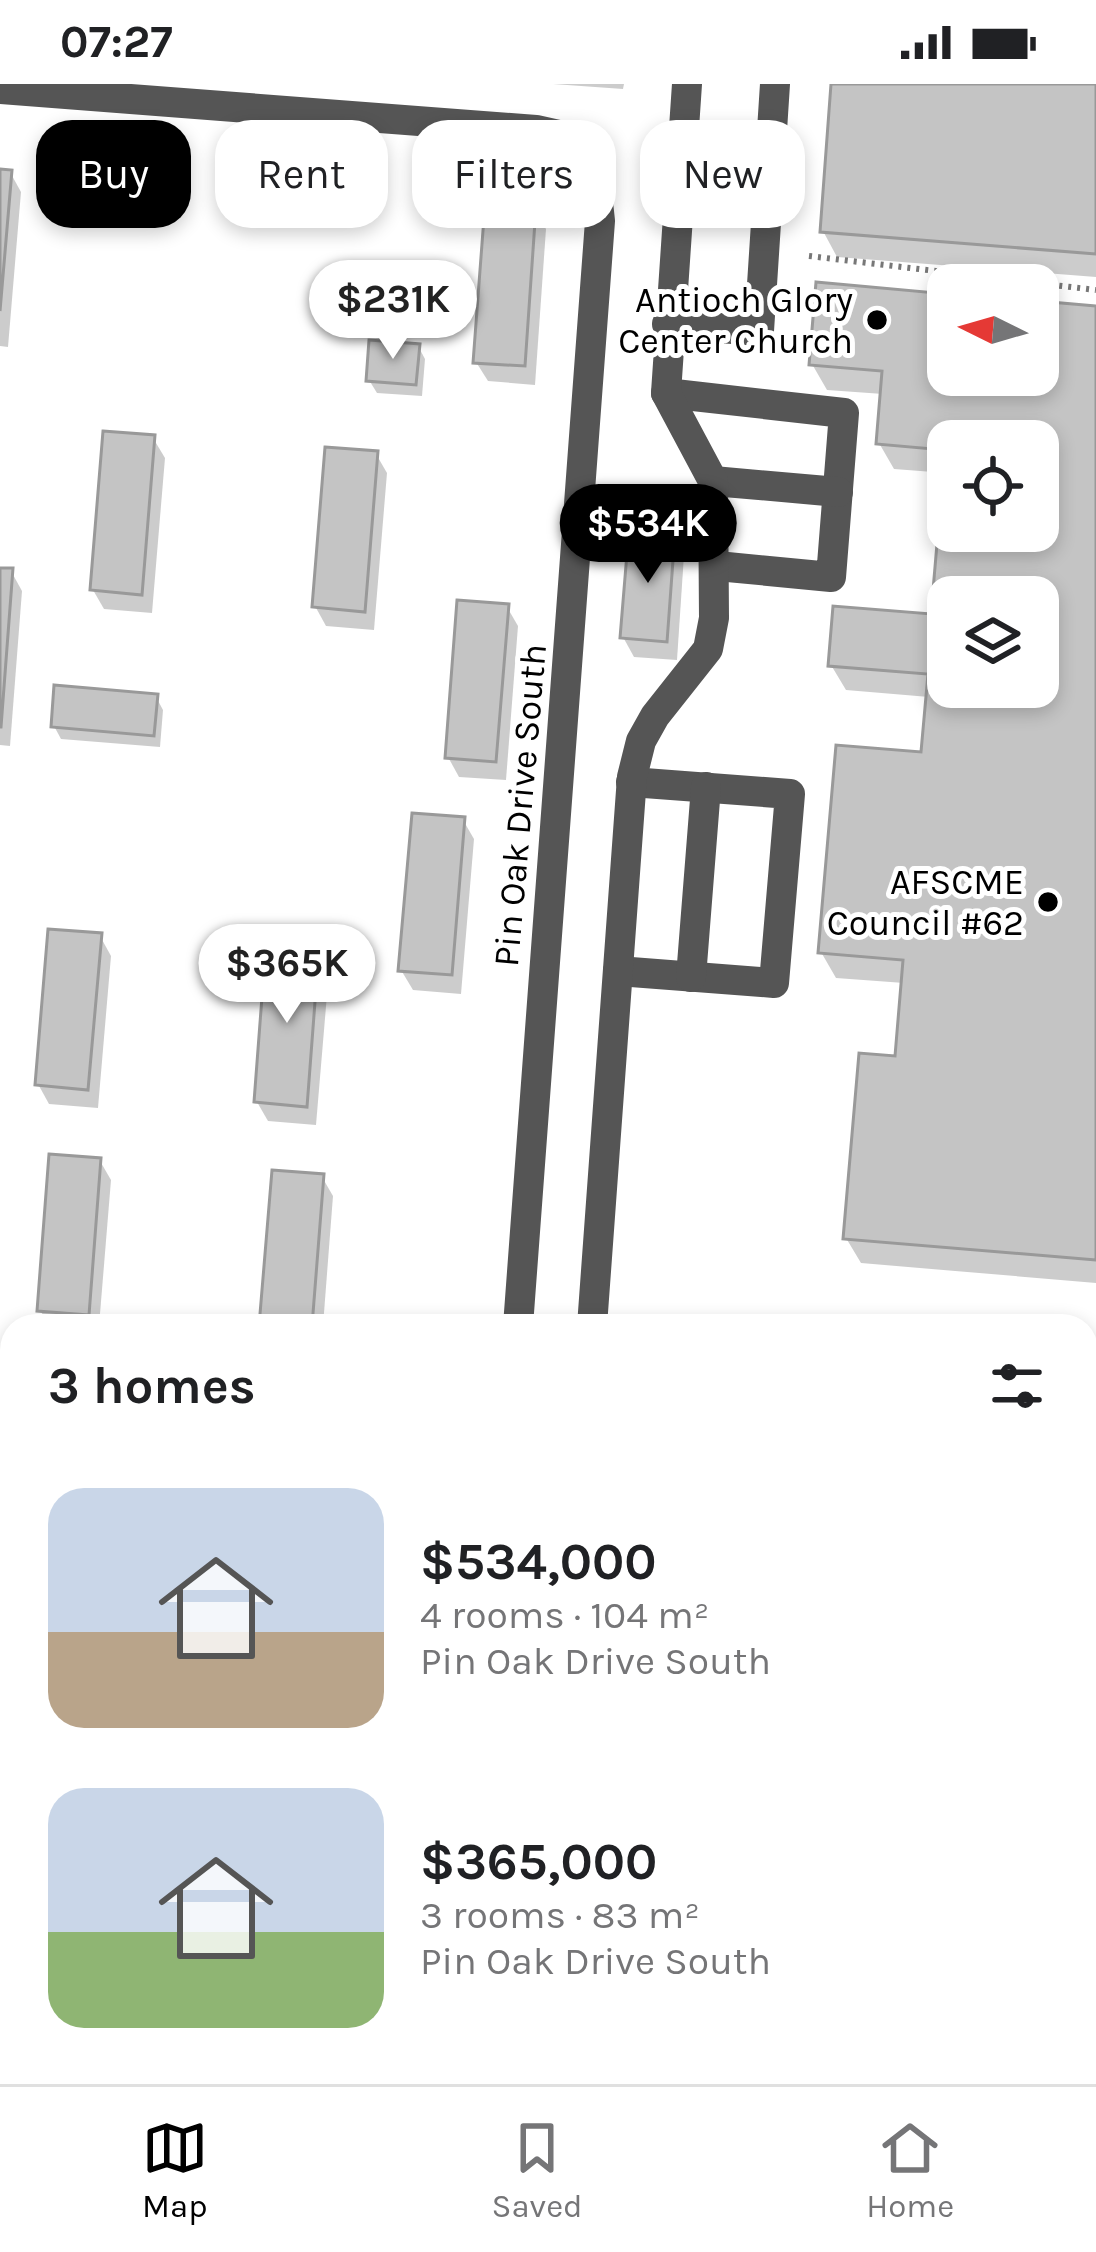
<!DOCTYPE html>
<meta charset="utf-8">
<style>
:root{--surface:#fff;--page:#f2f2f2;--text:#202124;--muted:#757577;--line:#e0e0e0;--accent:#000}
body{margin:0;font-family:Karla,sans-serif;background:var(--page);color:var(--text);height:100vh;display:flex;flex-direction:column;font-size:45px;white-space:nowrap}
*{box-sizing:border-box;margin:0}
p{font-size:39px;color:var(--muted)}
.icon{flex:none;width:66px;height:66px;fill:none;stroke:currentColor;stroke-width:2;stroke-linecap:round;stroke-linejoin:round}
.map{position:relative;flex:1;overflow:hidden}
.details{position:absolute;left:0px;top:1230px;width:1098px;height:771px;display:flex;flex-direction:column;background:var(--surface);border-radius:36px 36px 0 0;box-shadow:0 6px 18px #0003}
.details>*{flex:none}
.guide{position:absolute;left:36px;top:36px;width:1026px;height:108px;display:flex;gap:24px}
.needle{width:78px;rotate:275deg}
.buttons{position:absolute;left:927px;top:180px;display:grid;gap:24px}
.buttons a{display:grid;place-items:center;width:132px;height:132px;border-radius:24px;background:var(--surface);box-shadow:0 6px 18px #0003;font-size:60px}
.price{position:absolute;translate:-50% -102px;padding:0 27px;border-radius:42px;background:#fff;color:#222;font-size:39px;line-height:78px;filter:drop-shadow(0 3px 6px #0008)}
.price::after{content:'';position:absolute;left:50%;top:72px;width:36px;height:27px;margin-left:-18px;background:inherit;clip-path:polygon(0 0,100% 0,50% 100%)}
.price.selected{background:var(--accent);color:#fff}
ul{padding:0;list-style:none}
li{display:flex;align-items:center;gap:36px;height:300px;padding:0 48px}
li span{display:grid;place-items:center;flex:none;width:336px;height:240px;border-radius:36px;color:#555}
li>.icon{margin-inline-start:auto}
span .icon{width:144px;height:144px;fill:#fffc;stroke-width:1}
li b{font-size:51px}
h2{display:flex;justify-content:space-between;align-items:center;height:144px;padding:0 48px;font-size:51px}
.chip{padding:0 42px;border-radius:36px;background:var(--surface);box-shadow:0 6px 18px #0003;font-size:42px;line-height:108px}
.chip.selected{background:var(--accent);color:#fff}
.status{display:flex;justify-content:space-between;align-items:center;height:84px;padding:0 60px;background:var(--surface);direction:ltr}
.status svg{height:33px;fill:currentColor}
.menu{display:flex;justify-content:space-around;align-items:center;height:168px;border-top:3px solid var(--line);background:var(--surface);font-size:33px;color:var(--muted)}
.menu a{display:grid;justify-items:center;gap:6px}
.menu .selected{color:var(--accent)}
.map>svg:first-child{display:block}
.shadow{fill:#0003;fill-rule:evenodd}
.building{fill:#c4c4c4;stroke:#999;stroke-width:3;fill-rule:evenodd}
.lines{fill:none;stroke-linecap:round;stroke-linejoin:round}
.path{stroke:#777;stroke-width:6;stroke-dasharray:3 6;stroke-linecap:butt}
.minor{stroke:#555;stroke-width:30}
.poi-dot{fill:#000;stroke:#fff;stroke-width:4.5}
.labels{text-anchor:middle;stroke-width:10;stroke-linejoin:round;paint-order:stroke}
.poi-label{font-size:36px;fill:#000;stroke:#fff;text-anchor:end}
.street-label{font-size:36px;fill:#000;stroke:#fff}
</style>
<div class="status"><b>07:27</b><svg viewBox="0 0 49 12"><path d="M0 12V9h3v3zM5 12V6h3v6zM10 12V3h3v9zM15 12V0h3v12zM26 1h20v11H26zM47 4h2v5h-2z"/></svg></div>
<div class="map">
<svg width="1096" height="2000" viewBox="0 0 1096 2000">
<rect width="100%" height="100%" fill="#fff"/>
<!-- shadow -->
<g class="shadow">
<path d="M553,0H624L623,5Z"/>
<path d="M834,0H1096V193L837,173L823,147Z"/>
<path d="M0,88H10L21,108L8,263L0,262Z"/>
<path d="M535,126L546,145L535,301L488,297L476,278Z"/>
<path d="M948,213V291H1038V220L1096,225V1199L861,1179L846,1154L898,975L904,899L836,894L821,868L924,671L929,613L846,606L831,581L934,533L946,389L894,385L879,359L883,310L827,306L812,280ZM948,357H1038V447H948ZM948,513H1038V603H948Z"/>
<path d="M418,262L425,275L422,312L377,309L369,296Z"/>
<path d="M153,354L165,374L152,529L104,525L93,506Z"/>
<path d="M376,370L387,389L374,546L326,542L315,522Z"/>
<path d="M673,451L684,471L677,576L634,573L623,553Z"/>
<path d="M0,487H11L22,507L10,662L0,661Z"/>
<path d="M507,523L518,542L506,696L459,693L448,673Z"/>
<path d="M156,613L163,626L160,663L61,655L54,642Z"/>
<path d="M463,736L474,755L461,910L413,906L401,886Z"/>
<path d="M100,852L111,872L98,1024L49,1020L38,1000Z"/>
<path d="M317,868L329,887L316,1041L268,1037L257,1018Z"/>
<path d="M100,1077L111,1096L99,1242H49L40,1226Z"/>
<path d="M322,1093L333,1112L323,1242H262Z"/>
<path d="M0,1513L12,1514V1628L0,1627Z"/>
<path d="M0,1703L12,1704V1881L0,1880Z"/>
<path d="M0,1916L11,1943L0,1987Z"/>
<path d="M242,1989H283L282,2000H246Z"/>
</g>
<!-- building -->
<g class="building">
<path d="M831,0H1096V170L820,148Z"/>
<path d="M0,85L12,86L0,227Z"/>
<path d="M485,120L536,123L525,282L473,279Z"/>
<path d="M816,198L948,210V291H1038V217L1096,222V1176L843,1155L859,969L895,972L903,876L818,869L836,661L921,668L928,590L828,582L833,522L931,530L945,366L876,360L882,287L809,281ZM948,357H1038V447H948ZM948,513H1038V603H948Z"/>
<path d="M369,256L420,260L416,301L366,297Z"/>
<path d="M103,347L155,351L142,511L90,506Z"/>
<path d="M325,363L378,367L365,528L312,523Z"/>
<path d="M629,445L675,449L667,558L620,554Z"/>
<path d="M0,484H13L1,643H0Z"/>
<path d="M457,516L509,520L496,678L445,674Z"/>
<path d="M54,601L158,610L154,652L51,643Z"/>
<path d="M412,729L465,733L452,891L398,887Z"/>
<path d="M48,845L102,849L88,1006L35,1001Z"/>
<path d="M266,860L319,865L307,1023L254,1018Z"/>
<path d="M49,1070L101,1074L89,1231L37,1227Z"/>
<path d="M272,1086L324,1090L312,1242H259Z"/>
<path d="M0,1510L12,1511L8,1610L0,1609Z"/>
<path d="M0,1700L12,1701V1761L6,1782H0Z"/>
<path d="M1086,1784L1096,1785V2000H893L895,1989H1086Z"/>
<path d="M0,1799L12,1800L7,1863L0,1862Z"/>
<path d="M178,1989H230L229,2000H177Z"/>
<path d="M239,1989H276V1996L239,1992Z"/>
</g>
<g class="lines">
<!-- path -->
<path class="path" d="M809,172L1096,206"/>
<!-- minor -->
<g class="minor">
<path d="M0,5L536,46L563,52L594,82L600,137L518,1242"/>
<path d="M667,240L759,247L775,0"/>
<path d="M666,309L844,329L831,493L717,482"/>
<path d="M713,397L838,408"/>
<path d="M618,887L774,899L790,710L631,698"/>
<path d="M691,893L706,703"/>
<path d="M592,1242L632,693L641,657L655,632L708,565L714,534L713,397L666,309L687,0"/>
<path d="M0,1358L12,1360"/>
<path d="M1086,1453L1096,1454"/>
<path d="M1086,1756L1096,1757"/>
<path d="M70,2000L71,1989"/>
<path d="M437,2000L438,1989"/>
<path d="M859,2000L860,1989"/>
</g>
</g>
<!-- markers -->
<g class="poi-dot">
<circle cx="877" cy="236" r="12"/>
<circle cx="1048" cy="818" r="12"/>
</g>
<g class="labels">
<!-- poi labels -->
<g class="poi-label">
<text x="853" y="228">Antioch Glory<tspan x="853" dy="41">Center Church</tspan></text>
<text x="1024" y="810">AFSCME<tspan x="1024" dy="41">Council #62</tspan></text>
</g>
<!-- street labels -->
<g class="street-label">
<text transform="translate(519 721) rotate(-85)" y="13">Pin Oak Drive South</text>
</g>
</g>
</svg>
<div class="buttons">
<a><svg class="needle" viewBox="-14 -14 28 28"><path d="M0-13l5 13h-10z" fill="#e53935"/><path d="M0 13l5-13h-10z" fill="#757577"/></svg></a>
<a><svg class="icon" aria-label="locate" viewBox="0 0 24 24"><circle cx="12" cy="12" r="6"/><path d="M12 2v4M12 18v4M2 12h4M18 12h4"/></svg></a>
<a><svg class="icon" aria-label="layers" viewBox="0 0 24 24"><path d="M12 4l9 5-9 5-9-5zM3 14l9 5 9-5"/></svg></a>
</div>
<b class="price" style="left:393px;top:278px">$231K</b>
<b class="price selected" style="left:648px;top:502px">$534K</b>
<b class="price" style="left:287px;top:942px">$365K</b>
<div class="guide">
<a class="chip selected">Buy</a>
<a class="chip">Rent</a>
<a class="chip">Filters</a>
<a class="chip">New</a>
</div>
<section class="details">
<h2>3 homes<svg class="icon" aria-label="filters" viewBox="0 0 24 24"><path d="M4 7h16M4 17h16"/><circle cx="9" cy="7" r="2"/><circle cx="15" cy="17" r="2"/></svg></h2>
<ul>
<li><span style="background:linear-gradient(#c9d6e8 60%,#b9a48a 0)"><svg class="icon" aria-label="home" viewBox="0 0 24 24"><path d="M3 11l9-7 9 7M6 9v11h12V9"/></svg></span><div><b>$534,000</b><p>4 rooms · 104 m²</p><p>Pin Oak Drive South</p></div></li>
<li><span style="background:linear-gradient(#c9d6e8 60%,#8fb573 0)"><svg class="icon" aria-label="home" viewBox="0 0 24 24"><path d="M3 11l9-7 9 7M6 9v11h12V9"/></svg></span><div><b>$365,000</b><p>3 rooms · 83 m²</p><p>Pin Oak Drive South</p></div></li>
</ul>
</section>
</div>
<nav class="menu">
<a class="selected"><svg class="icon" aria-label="map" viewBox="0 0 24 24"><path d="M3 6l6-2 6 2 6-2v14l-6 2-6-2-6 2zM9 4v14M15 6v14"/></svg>Map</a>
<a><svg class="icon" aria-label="saved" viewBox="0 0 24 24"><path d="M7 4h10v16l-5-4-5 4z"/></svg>Saved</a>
<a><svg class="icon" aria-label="home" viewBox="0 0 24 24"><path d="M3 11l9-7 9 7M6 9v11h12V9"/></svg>Home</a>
</nav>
